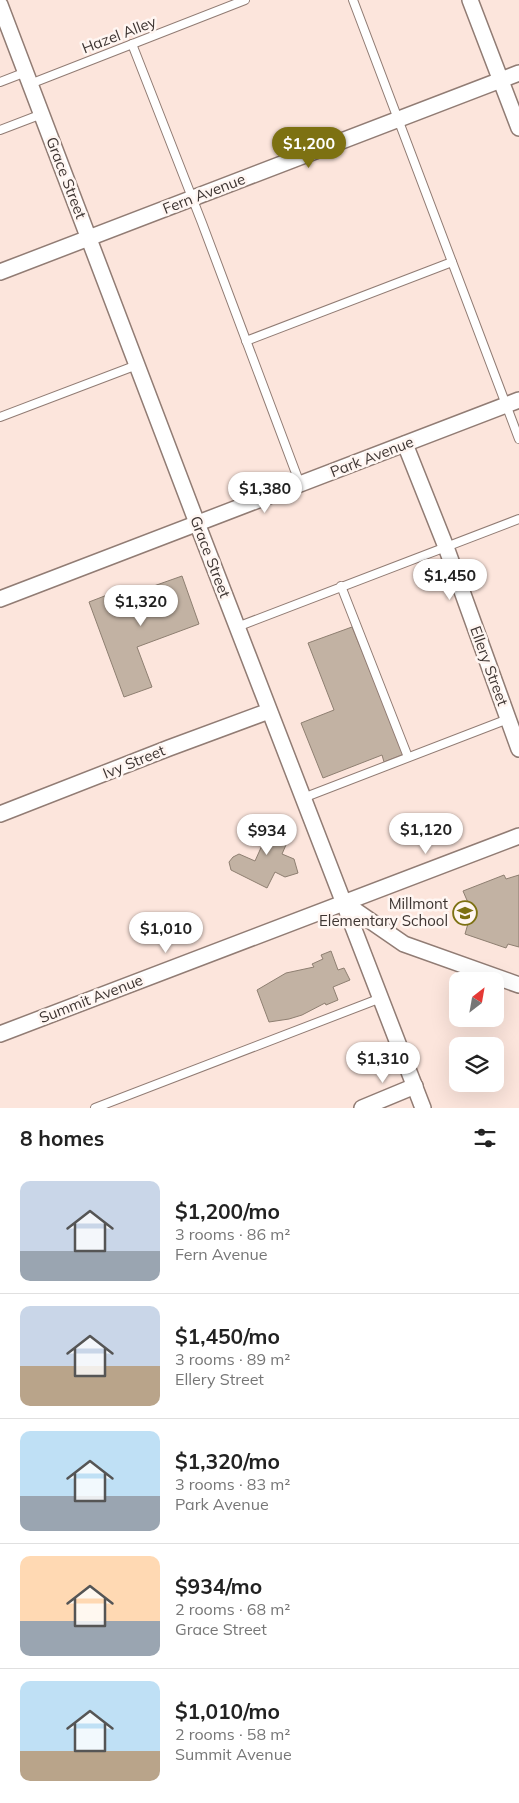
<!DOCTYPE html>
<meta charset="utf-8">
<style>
:root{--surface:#fff;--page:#f2f2f2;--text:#222;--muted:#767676;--line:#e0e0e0;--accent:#7d7112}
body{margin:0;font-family:Mulish,sans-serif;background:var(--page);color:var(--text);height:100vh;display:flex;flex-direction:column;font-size:19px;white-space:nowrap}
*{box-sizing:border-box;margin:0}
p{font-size:16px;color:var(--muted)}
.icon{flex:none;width:28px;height:28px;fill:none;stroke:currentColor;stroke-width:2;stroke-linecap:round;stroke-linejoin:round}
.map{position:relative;height:1108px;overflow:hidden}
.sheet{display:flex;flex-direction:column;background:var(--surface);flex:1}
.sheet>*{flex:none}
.needle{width:32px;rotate:31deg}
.fabs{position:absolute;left:449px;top:972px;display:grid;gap:10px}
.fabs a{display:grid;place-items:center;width:55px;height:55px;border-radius:10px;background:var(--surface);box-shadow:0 5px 20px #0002;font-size:25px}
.price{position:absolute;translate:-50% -42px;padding:0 11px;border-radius:18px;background:#fff;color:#222;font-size:16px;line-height:32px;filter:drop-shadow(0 1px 2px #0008)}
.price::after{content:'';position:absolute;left:50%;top:30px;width:15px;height:11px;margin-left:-8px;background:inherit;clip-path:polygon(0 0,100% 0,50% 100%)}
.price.current{background:var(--accent);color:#fff}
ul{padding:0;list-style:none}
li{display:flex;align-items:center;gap:15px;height:125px;padding:0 20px}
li+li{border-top:1px solid var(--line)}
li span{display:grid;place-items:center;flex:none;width:140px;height:100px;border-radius:10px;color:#555}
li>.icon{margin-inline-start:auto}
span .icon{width:60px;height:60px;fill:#fffc;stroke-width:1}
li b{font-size:21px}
h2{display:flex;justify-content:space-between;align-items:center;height:60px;padding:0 20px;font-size:21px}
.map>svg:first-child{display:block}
.building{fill:#c2b2a3;stroke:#8e7f71}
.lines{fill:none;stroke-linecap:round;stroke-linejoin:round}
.service-casing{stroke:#917c74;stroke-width:10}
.minor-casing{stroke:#917c74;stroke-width:18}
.service{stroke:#fff;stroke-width:8}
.minor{stroke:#fff;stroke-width:15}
.labels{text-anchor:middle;stroke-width:5;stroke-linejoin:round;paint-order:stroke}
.street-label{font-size:15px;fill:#3e3532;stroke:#fff6f2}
.poi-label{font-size:15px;fill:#3e3532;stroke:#fff6f2;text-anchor:end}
</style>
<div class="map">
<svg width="519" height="1108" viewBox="0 0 519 1108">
<rect width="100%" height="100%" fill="#fce5dc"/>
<!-- building -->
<g class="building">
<path d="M182,576L199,624L137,647L152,687L124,697L89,602L115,592L117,599Z"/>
<path d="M352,627L404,754L384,762L382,755L323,778L301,723L334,710L308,643Z"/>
<path d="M280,815L289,838L282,854L294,859L298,873L285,877L275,872L267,888L231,870L229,862L233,857L239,854L255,861L264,841L257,824Z"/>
<path d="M504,875L506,879L519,875V947L508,944L506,948L465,934L469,920H461L457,917V909L461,906L469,905L463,891Z"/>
<path d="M331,951L338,970L344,968L350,980L333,987L338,1000L326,1005L325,1003L302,1015L289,1019L269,1022L257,990L286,973L314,967L312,964L323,959L321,955Z"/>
</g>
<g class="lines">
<!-- service casing -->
<g class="service-casing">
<g id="service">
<path d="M353,0L519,439"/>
<path d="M132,44L202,223L300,484"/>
<path d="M0,82L26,72"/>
<path d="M30,84L245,0"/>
<path d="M0,130L42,114"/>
<path d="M246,341L452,262"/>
<path d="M0,417L137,365"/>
<path d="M341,586L408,757"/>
<path d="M237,627L519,519"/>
<path d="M303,798L508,719"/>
<path d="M95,1108L381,998"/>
</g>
</g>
<!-- minor casing -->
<g class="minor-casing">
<g id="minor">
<path d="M470,0L519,128"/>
<path d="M0,5L197,523L423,1108"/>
<path d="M0,272L519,73"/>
<path d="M405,444L446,547L519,749"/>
<path d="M0,599L519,400"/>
<path d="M0,814L169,748L269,711"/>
<path d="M343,902L404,944L519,985"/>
<path d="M0,1034L519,836"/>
<path d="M362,1108L415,1086"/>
</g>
</g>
<!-- service -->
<use href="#service" class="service"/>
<!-- minor -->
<use href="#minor" class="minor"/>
</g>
<!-- icons -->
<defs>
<g id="school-ring" transform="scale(1.25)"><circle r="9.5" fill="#fff6f2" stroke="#7d7112" stroke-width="1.5"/><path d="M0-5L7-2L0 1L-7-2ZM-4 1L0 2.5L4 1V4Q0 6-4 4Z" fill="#7d7112"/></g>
</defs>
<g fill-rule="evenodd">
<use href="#school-ring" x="465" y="913"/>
</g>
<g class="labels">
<!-- street labels -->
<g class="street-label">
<text transform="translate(119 35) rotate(-21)" y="5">Hazel Alley</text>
<text transform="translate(66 178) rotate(69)" y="5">Grace Street</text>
<text transform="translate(204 194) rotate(-21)" y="5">Fern Avenue</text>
<text transform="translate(372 457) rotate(-21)" y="5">Park Avenue</text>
<text transform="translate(210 557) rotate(69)" y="5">Grace Street</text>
<text transform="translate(489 666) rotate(70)" y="5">Ellery Street</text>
<text transform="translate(134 762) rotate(-22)" y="5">Ivy Street</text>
<text transform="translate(91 999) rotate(-21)" y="5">Summit Avenue</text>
</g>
<!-- poi labels -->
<g class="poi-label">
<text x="448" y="909">Millmont<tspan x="448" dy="17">Elementary School</tspan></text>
</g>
</g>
</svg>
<div class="fabs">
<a><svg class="needle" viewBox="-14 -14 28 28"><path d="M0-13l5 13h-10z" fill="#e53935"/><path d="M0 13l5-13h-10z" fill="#767676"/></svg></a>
<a><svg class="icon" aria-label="layers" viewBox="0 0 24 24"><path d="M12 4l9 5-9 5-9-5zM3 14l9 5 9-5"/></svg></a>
</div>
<b class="price current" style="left:309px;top:169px">$1,200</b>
<b class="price" style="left:265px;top:514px">$1,380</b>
<b class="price" style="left:450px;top:601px">$1,450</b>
<b class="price" style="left:141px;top:627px">$1,320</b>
<b class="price" style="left:426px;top:855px">$1,120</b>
<b class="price" style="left:267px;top:856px">$934</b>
<b class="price" style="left:166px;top:954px">$1,010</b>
<b class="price" style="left:383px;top:1084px">$1,310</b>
</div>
<section class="sheet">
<h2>8 homes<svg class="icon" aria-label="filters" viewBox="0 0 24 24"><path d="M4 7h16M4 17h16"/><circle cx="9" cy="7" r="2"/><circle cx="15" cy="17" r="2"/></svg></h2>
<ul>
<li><span style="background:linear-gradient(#c9d6e8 70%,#9aa5b1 0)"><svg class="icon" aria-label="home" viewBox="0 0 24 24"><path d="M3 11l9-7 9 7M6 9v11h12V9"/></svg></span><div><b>$1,200/mo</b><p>3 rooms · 86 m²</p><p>Fern Avenue</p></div></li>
<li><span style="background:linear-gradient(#c9d6e8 60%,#b9a48a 0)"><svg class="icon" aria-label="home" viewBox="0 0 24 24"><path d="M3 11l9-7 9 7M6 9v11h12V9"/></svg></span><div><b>$1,450/mo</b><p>3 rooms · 89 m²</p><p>Ellery Street</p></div></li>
<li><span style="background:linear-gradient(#bfe0f5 65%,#9aa5b1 0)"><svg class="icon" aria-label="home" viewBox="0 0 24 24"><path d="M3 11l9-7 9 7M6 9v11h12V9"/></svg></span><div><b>$1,320/mo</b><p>3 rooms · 83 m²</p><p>Park Avenue</p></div></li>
<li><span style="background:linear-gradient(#ffd9b3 65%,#9aa5b1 0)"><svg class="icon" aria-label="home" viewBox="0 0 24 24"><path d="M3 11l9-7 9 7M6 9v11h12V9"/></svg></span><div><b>$934/mo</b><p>2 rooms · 68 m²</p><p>Grace Street</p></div></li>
<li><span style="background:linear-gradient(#bfe0f5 70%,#b9a48a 0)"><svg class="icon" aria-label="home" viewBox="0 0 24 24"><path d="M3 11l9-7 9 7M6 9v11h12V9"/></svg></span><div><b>$1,010/mo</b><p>2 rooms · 58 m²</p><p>Summit Avenue</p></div></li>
</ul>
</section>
